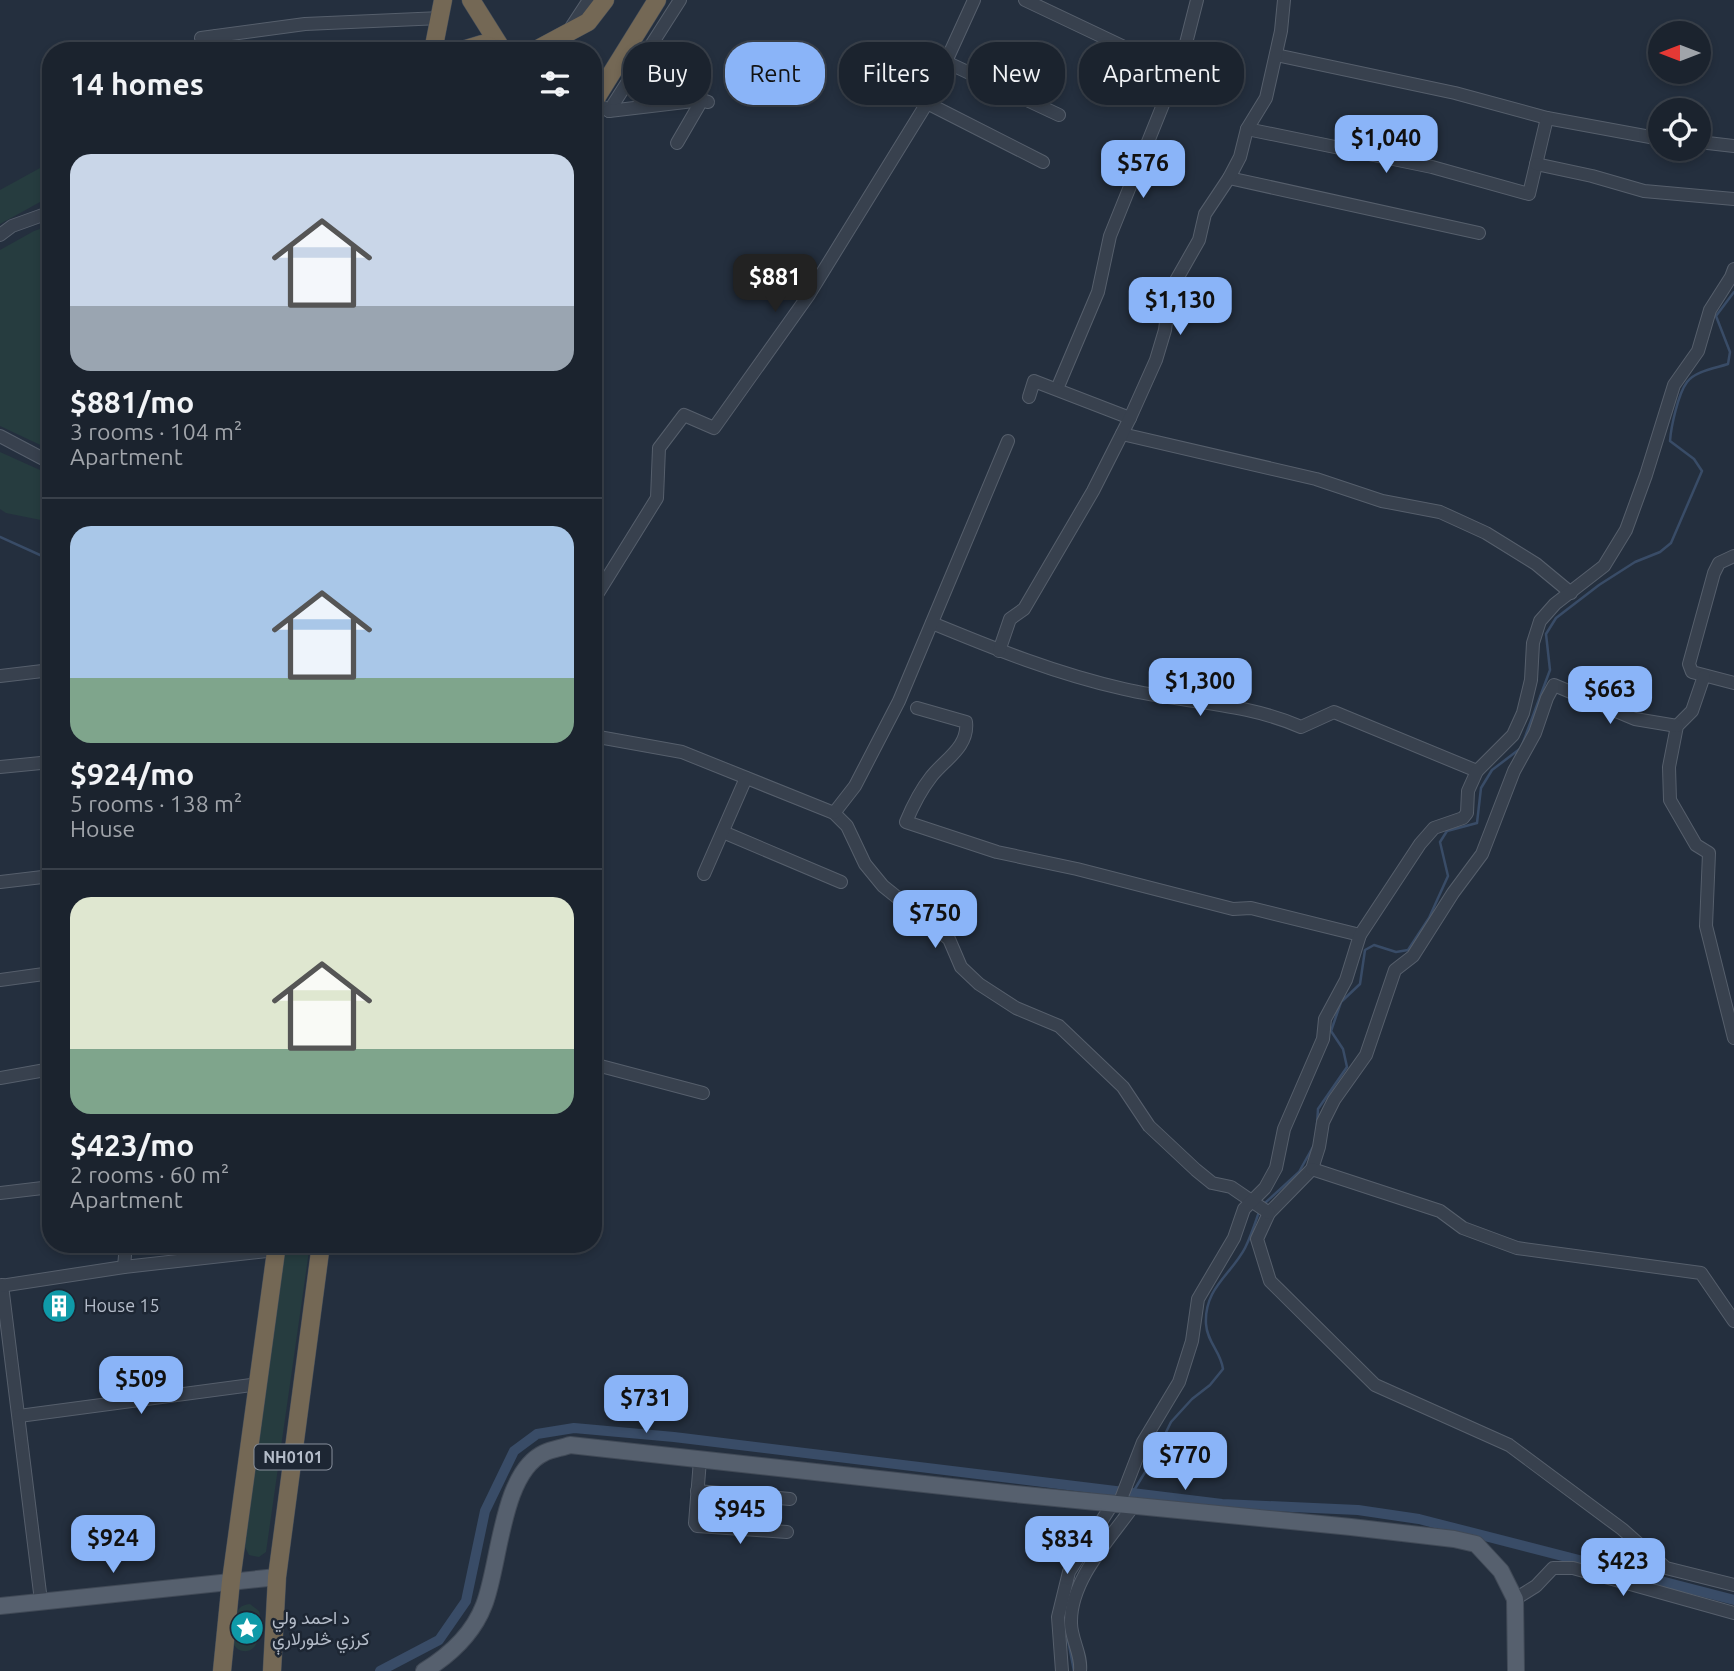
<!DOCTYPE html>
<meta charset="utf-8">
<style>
:root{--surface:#1b232e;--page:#282f3a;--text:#f1f3f6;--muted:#a0a4aa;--line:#39404a;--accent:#8ab4f8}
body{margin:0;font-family:Ubuntu,Vazirmatn,sans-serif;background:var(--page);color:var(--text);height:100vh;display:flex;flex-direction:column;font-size:26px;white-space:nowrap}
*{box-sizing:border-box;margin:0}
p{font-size:23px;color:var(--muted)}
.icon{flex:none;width:38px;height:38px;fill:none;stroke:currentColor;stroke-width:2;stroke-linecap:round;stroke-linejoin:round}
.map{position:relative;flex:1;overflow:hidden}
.details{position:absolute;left:42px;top:42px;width:560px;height:1211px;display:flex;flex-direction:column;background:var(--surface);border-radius:28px;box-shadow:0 4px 10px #0003,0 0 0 2px var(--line)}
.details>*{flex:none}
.guide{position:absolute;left:623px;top:42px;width:665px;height:63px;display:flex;gap:14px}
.needle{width:46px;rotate:270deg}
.buttons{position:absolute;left:1648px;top:21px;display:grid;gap:14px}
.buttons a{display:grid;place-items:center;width:63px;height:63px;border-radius:50%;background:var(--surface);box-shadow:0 4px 10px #0003,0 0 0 2px var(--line);font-size:35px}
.price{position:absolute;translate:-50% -60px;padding:0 16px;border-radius:14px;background:var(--accent);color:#111;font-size:23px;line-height:46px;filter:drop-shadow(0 2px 4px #0008)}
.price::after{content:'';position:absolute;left:50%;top:42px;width:21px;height:16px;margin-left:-10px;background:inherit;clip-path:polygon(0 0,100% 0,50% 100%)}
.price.current{background:#222;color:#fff}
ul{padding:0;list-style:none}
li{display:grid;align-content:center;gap:14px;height:371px;padding:0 28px}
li+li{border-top:2px solid var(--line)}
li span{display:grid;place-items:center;height:217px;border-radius:21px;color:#555}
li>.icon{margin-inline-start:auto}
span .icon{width:126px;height:126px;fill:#fffc;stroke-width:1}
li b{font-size:30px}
h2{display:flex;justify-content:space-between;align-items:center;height:84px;padding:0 28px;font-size:30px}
.tag{padding:0 24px;border-radius:28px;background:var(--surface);box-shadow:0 4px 10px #0003,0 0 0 2px var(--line);font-size:24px;line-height:63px}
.tag.current{background:var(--accent);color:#111}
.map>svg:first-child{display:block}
.green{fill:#263c3f}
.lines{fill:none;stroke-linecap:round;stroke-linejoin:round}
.stream{stroke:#394c67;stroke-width:2.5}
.canal{stroke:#394c67;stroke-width:10}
.minor-casing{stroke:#565f6c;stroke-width:14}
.major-casing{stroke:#414a57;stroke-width:18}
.highway-casing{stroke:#434c59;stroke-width:19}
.minor{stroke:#38414e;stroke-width:12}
.major{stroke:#56606e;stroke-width:16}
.highway{stroke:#746855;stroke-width:18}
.labels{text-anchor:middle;stroke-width:5;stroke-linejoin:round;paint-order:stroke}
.shield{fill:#1d2633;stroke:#878f9c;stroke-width:2}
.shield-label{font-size:16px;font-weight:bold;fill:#b4bcc9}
.poi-label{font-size:18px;fill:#b4bcc9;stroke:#1d2633;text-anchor:start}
</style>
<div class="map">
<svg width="1734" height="1671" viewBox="0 0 1734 1671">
<rect width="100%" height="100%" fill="#242f3e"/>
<!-- green -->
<g class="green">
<path d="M51,162V196L0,224V190Z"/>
<path d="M51,225V450L0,426V250L34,231Z"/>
<path d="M0,452L51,475V522L6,513L0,509Z"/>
<path d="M283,1244H310L266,1552L259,1557L249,1555L245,1547Z"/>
<path d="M250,1604L259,1611C262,1619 261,1642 253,1648C246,1655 233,1650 233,1640C232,1633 235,1625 236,1618C237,1608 241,1605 250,1604Z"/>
</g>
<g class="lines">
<!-- stream -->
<g class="stream">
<path d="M0,537L51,560"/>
<path d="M1317,1125L1318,1109L1347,1067L1343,1049L1331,1031L1341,1002L1360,984L1365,950L1374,945L1396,952L1408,950L1429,918L1448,876L1440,842L1447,831L1477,823L1481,788L1492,770L1521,748L1550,670L1546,634L1556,618L1599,585L1635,562L1660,552L1671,543L1702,471L1694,459L1670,441C1671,427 1678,394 1687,382C1695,371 1716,368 1728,364L1730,352L1716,316L1734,292"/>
<path d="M1265,1203L1299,1172L1314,1145"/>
<path d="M1130,1497L1153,1459L1171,1422L1192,1399L1210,1385L1223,1369C1221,1352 1207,1342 1206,1324C1204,1288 1231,1275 1245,1248C1251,1236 1255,1223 1259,1212"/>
<path d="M1068,1640L1074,1671"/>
</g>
<!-- canal -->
<path class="canal" d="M380,1671L439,1640L466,1601L485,1511L514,1451L537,1434L574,1428L674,1437L1222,1504L1358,1510L1419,1519L1734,1600"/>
<!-- minor casing -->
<g class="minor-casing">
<g id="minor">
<path d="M1025,0L1162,65L1179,66"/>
<path d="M568,32L589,0"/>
<path d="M216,36L217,51"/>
<path d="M201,38L305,24L441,18"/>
<path d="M1276,55L1455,93L1547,118L1661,139"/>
<path d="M946,62L1059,115"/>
<path d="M927,103L1043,162"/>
<path d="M593,109L600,105L609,111L680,0"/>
<path d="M609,111L702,100L708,102"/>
<path d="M1247,129L1432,167L1529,194L1547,118"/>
<path d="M1699,142L1734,146"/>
<path d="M677,143L702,100"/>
<path d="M1536,164L1592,176L1644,191L1734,199"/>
<path d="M1229,178L1479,233"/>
<path d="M0,235L12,226L51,212"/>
<path d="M1057,389L1098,292L1110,236L1183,55L1197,0"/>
<path d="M1029,397L1034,381L1130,418"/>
<path d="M1122,434L1316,479L1382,501L1440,512L1486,533L1536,564L1571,593"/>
<path d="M0,436L51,463"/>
<path d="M1734,556L1719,563L1714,573L1689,664L1692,672L1734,683"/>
<path d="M593,601L657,498L659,448L684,415L714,428L808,296L927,103L974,0"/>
<path d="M932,623C995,649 1057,674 1124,689C1184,703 1244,702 1301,727L1334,712L1477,771"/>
<path d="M999,651L1010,619L1024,609L1093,491L1130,418L1156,360L1165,330L1170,291L1199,240L1205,214L1229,178L1240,157L1247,129L1266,98L1281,31L1284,0"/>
<path d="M0,676L51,670"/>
<path d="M1704,676L1692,711L1677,726L1669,767L1670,800L1696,845L1709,853L1706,926L1734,1038"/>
<path d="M917,708L966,722C969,747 944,760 931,777C920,791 913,805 906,822L997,852L1077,869L1233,909L1251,908L1360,935"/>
<path d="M1677,726L1635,719L1554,685L1547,698L1535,733L1514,771L1482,854L1453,893L1413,956L1395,970L1366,1055L1334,1100L1323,1122L1319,1147L1312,1169L1269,1213L1257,1239L1270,1281L1375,1385L1509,1445L1622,1529L1666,1568L1734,1585"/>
<path d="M593,736L682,752L834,813L847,826L865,864L883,886L949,939L961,967L979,984L1016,1008L1059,1026L1123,1087L1149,1126L1196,1170L1212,1183L1231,1187L1269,1213"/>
<path d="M0,767L51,762"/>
<path d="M834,813L855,786L899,701L1008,441"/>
<path d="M723,832L841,882"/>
<path d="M704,874L746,778"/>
<path d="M0,882L51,876"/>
<path d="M0,980L51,973"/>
<path d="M593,1064L703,1093"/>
<path d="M0,1078L51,1069"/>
<path d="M1312,1169L1440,1211L1463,1228L1517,1248L1701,1273L1734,1321"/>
<path d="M0,1193L51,1187"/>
<path d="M124,1267L126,1244"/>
<path d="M2,1285L41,1601"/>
<path d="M0,1286L124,1267L276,1250"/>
<path d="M19,1416L259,1384"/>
<path d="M700,1460L695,1523L697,1526L787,1532"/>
<path d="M697,1491L790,1499"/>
<path d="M1119,1504L1143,1442L1179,1382L1192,1341L1198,1299L1234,1238L1244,1209L1265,1188L1276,1168L1284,1129L1323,1039L1325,1019L1346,980L1360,935L1420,844L1434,828L1463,818L1467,813L1468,791L1477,771L1513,735L1523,713L1531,680L1533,643L1540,621L1555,604L1604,566L1626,530L1646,475L1674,385L1698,351L1710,310L1731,277L1734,269"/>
<path d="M1515,1599L1536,1586L1553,1568H1573L1734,1613"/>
<path d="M1062,1671L1058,1617L1069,1572L1113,1503"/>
<path d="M1080,1671C1082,1655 1071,1639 1071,1623C1070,1580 1110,1539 1134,1505"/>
</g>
</g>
<!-- major casing -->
<g class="major-casing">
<g id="major">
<path d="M0,1606L277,1577"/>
<path d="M424,1671C450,1655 473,1634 484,1605C500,1565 501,1473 544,1453C552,1449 562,1448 570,1445L1015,1494L1351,1527L1454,1539L1476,1544L1501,1571L1515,1599L1516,1671"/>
</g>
</g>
<!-- highway casing -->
<g class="highway-casing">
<g id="highway">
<path d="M471,0L503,51"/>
<path d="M433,51L443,0"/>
<path d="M459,51L482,44L501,50"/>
<path d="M534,51L588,22L605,0"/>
<path d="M593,103L657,0"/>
<path d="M222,1671L231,1581L277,1244"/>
<path d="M272,1671L277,1577L321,1244"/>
</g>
</g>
<!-- minor -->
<use href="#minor" class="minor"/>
<!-- major -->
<use href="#major" class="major"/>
<!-- highway -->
<use href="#highway" class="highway"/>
</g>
<!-- icons -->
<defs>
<g id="building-disc" transform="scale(1.75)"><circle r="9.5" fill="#0f9aa8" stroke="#1d2633"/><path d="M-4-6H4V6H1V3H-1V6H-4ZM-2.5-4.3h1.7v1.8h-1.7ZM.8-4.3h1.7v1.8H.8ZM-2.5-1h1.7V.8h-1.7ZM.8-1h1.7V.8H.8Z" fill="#fff"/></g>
<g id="sight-disc" transform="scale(1.75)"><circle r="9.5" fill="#0f9aa8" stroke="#1d2633"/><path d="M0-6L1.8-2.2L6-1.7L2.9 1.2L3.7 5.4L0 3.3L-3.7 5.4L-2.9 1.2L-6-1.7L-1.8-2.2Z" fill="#fff"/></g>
</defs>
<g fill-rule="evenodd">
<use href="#building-disc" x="59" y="1306"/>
<use href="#sight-disc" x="247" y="1628"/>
</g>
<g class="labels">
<!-- shield labels -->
<rect class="shield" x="254.5" y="1444.5" width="77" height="25" rx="5"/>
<g class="shield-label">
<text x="293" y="1463">NH0101</text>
</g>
<!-- poi labels -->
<g class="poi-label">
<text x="84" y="1312">House 15</text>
<text x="272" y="1624">د احمد ولي<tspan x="272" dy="21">کرزي څلورلارې</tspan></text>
</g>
</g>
</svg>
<div class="buttons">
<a><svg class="needle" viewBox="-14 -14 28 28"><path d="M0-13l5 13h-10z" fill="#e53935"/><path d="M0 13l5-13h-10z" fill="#a0a4aa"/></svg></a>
<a><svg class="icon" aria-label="locate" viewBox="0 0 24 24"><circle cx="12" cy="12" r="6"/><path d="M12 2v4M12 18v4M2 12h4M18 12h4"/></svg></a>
</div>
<b class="price" style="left:1386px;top:175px">$1,040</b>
<b class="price" style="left:1143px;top:200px">$576</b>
<b class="price current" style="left:775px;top:314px">$881</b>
<b class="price" style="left:1180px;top:337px">$1,130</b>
<b class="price" style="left:1200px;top:718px">$1,300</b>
<b class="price" style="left:1610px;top:726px">$663</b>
<b class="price" style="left:935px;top:950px">$750</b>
<b class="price" style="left:141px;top:1416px">$509</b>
<b class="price" style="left:646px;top:1435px">$731</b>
<b class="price" style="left:1185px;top:1492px">$770</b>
<b class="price" style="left:740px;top:1546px">$945</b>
<b class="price" style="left:113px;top:1575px">$924</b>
<b class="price" style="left:1067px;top:1576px">$834</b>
<b class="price" style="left:1623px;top:1598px">$423</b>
<div class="guide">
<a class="tag">Buy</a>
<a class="tag current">Rent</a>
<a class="tag">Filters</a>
<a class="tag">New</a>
<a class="tag">Apartment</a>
</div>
<section class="details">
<h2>14 homes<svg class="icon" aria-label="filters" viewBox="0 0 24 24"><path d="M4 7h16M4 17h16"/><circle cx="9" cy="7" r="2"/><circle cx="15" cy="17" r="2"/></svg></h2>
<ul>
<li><span style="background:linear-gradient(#c9d6e8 70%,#9aa5b1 0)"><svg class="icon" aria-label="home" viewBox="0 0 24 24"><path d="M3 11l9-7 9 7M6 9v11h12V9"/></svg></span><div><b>$881/mo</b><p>3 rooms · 104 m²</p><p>Apartment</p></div></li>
<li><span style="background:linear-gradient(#a9c7e8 70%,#7fa58c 0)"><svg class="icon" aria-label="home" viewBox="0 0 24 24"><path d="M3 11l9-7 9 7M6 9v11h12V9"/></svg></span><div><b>$924/mo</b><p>5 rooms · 138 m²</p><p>House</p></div></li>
<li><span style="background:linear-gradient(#dfe7d0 70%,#7fa58c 0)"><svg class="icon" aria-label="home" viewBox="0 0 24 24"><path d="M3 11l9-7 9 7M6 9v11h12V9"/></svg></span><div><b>$423/mo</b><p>2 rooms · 60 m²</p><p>Apartment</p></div></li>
</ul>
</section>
</div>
